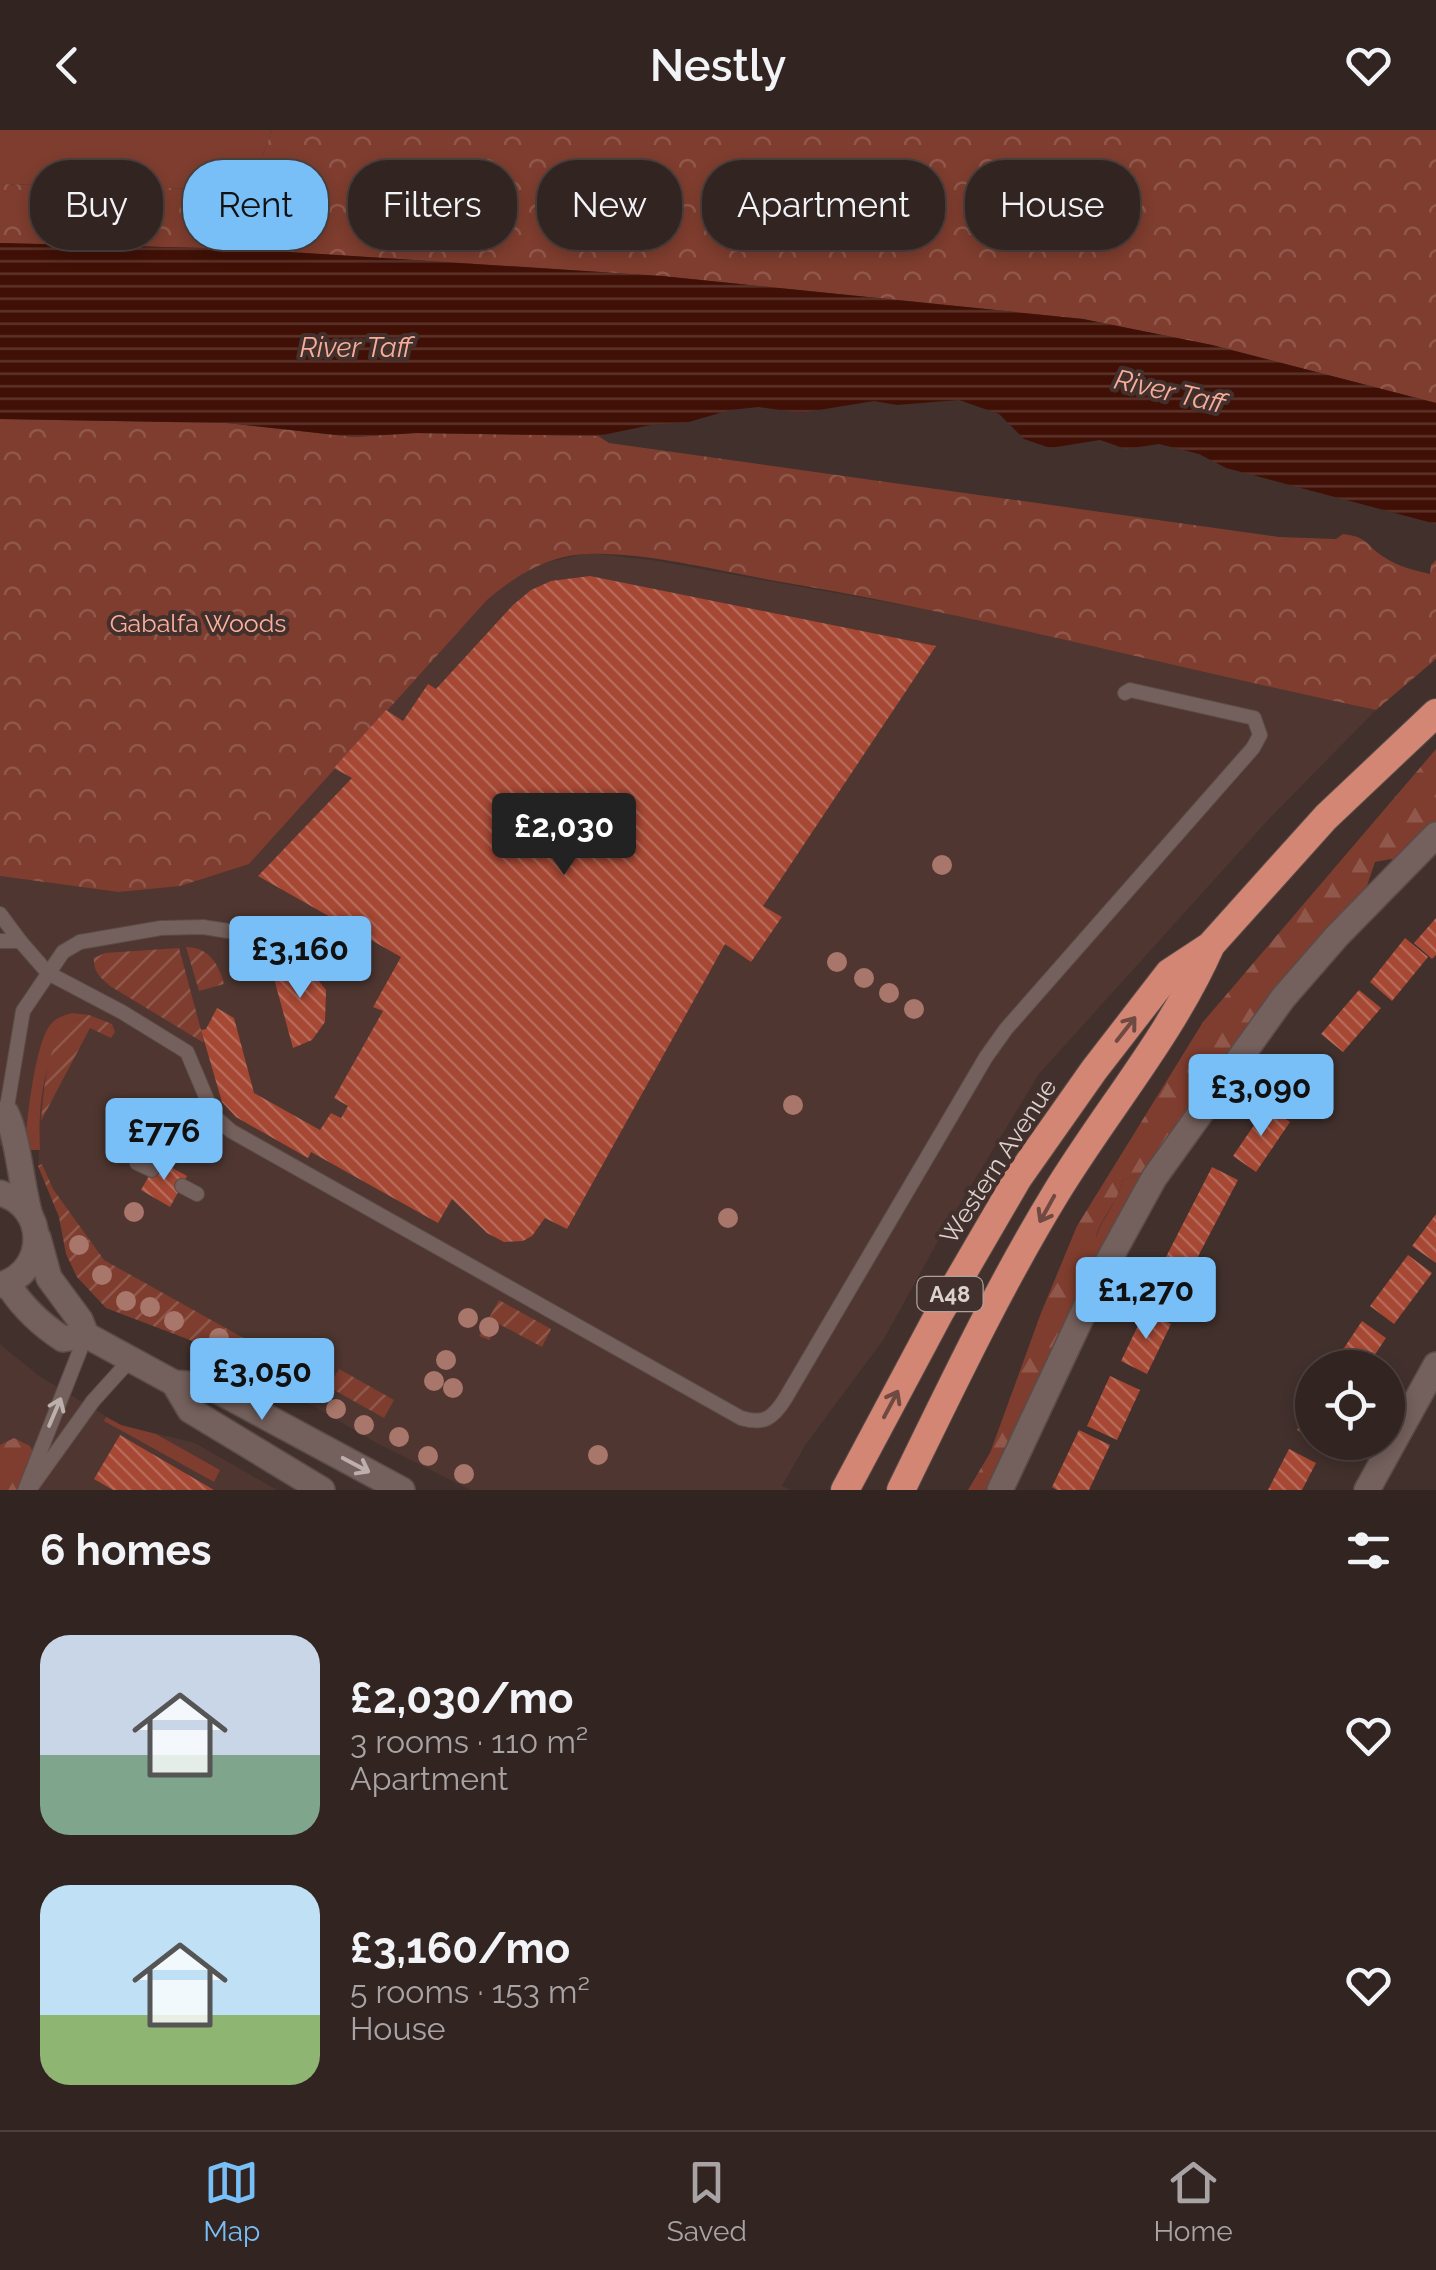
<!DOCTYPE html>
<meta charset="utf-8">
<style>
:root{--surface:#322421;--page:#3d302e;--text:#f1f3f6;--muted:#a8a4a5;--line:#4d413f;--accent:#78bff7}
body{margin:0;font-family:Raleway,sans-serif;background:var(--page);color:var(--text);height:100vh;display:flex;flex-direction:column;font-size:38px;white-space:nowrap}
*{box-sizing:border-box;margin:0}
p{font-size:32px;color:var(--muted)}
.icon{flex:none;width:55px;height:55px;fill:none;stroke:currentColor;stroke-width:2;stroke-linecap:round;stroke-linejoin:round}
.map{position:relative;height:1360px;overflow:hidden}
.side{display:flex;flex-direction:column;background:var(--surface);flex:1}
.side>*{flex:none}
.hud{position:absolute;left:30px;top:30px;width:1378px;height:90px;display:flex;gap:20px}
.fabs{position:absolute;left:1295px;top:1220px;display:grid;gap:20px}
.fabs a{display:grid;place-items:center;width:110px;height:110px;border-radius:50%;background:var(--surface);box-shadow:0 5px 15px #0003,0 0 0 2px var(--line);font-size:50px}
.price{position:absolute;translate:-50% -85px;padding:0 22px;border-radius:10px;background:var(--accent);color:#111;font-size:32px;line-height:65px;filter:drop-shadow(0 2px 5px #0008)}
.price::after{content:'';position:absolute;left:50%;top:60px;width:30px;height:22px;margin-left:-15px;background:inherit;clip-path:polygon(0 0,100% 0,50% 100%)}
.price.on{background:#222;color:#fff}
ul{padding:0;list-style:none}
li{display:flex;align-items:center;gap:30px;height:250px;padding:0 40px}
li span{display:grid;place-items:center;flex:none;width:280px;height:200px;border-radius:30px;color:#555}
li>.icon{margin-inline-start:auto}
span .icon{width:120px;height:120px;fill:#fffc;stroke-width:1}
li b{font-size:42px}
h2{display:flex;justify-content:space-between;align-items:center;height:120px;padding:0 40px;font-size:42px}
.tag{padding:0 35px;border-radius:40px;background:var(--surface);box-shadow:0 5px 15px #0003,0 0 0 2px var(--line);font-size:35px;line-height:90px}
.tag.on{background:var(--accent);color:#111}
header{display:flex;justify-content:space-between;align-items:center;height:130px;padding:0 40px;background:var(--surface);font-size:45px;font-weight:600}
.dock{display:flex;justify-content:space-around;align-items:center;height:140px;border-top:2px solid var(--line);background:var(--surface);font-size:28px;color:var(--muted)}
.dock a{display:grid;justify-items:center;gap:5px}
.dock .on{color:var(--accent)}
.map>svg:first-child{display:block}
.built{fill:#4f3630}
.grass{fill:#7e3d2e}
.forest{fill:url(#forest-firs)}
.park{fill:url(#park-crowns)}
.garden{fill:url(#garden-furrows)}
.water{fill:url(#water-rules)}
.building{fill:url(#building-back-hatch)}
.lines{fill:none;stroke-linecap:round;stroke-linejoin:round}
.service-casing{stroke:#5a4c48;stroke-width:16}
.minor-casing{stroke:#5a4c48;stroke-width:28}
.trunk-casing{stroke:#5a4c48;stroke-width:30}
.service{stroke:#74605c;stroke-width:14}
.minor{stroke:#74605c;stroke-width:25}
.trunk{stroke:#d48674;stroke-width:28}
.tree{fill:#a8766a}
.oneway{stroke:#6e4a42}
.oneway2{stroke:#bdafac}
.labels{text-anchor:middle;stroke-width:8;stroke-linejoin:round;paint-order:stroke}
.shield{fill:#42302c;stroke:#aea19d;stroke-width:2.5}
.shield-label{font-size:22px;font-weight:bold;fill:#dcd1ce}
.park-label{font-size:25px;fill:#fcaf9d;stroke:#42302c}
.street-label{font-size:25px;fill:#dcd1ce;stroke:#42302c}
.water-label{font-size:28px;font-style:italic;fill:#f9ac9a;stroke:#42302c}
</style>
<header><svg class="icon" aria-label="back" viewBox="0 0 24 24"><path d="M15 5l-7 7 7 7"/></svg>Nestly<svg class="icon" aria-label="heart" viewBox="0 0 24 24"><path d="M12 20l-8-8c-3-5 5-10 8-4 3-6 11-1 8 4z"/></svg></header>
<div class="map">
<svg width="1436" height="1360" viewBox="0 0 1436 1360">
<defs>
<pattern id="forest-firs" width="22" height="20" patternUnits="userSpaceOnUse" patternTransform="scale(2.5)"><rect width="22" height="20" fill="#7e3d2e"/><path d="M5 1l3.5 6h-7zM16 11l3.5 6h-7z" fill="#90584b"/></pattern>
<pattern id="park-crowns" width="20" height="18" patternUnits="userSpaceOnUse" patternTransform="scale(2.5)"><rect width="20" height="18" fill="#7e3d2e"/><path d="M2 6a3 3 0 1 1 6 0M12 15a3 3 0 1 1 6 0" fill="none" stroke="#90584b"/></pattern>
<pattern id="garden-furrows" width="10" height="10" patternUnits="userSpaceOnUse" patternTransform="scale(2.5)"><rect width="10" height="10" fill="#7e3d2e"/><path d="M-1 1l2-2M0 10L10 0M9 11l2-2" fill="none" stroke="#90584b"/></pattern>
<pattern id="water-rules" width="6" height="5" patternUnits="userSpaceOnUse" patternTransform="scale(2.5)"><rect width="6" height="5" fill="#401006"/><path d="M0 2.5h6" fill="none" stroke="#5b3229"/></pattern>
<pattern id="building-back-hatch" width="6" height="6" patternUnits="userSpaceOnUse" patternTransform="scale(2.5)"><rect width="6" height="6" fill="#a64834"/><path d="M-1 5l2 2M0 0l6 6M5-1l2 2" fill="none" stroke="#b66a5a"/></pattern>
</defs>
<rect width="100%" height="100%" fill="#42302c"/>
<!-- built -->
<g class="built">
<path d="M587,423L652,430L963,486L1376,580L1270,688L1039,944L944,1100L884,1209L806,1314L782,1356L790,1360H471L373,1311L310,1274L290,1260L275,1239L243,1221L203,1215L106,1178L77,1147L66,1124L59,1087L38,1036L39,1020L0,1016V746L118,762L249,734L487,470L517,444L540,434Z"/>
<path d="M0,1214L39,1246L121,1295L195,1313L277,1360H0Z"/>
</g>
<!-- grass -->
<g class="grass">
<path d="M0,0H272L250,60L0,54Z"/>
<path d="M72,883L89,885C43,900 38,978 40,1020H25C26,995 35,911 51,894C56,888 64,885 72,883Z"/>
<path d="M1149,1040L1104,1122L1096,1107C1104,1085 1116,1075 1123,1050Z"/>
<path d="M106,1287L121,1295L156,1304L220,1340L214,1352L104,1291Z"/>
</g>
<!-- forest -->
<g class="forest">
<path d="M1436,619V716L1409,737L1391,729L1375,732L1360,777L1153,1039L1123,1050C1116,1075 1104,1084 1096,1106L1104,1122L996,1360H968L990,1323L1041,1183L1077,1096L1203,892Z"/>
<path d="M14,1308L30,1316L34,1324L22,1360H0V1315Z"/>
</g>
<!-- park -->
<g class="park">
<path d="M272,0H1436V273L1212,215L1083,189L662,146L244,119L0,113V54L250,60Z"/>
<path d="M0,289L227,293L354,307L416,303L598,306L609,313L1279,407L1336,409L1343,404C1369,407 1366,416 1384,427C1399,437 1413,440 1430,444L1431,435L1436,430V529L1376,580C1176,538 978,485 776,451C719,441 645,422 588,424C549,425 516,445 487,470L249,734L180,756L118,762L0,746Z"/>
</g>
<!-- garden -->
<g class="garden">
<path d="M186,817C209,817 219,835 224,854L199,861Z"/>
<path d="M179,818L201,900L204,913L110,856C101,848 93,842 94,828L105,823Z"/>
<path d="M89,885L112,894L115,902L111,908L90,898L41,991C46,951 44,900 89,885Z"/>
<path d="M42,1034L53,1059L104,1130L329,1256L339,1239L394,1270L384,1288L334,1260L310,1274L290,1260L275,1239L243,1221L203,1215L106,1178L77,1147L66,1124L59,1087L38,1036Z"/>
<path d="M499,1170L551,1199L542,1217L499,1194L489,1210L479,1206Z"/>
</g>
<!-- water -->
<path class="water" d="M0,113L244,119L662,146L1083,189L1212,215L1436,273V394L1226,338L1199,324L1159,314L1126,319L1100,310L1050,318L1024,309L999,284L959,270L897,275L874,271L801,283L759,277L730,280L689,292L651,295L598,306L416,303L354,307L227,293L0,289Z"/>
<!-- building -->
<g class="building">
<path d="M590,446L936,516L763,776L782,787L751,832L725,814L567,1099L545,1088L532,1106L523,1111L504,1112L487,1103L452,1069L438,1093L311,1022L308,1028L236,987L222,972L201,900L206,899L217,878L234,888L254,963L320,1000L331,983L341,988L348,976L334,968L383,881L373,877L401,827L258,746L352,648L334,638L386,580L403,591L428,554L436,559L513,475L531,460L551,451Z"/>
<path d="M1436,788V825L1432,829L1414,813Z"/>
<path d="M1405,808L1428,827L1392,871L1370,852Z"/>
<path d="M280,831L309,839L326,860L325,892L312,910L293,918L270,834Z"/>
<path d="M1359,860L1381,878L1343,922L1321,904Z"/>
<path d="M1300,925L1327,944L1300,983L1273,965Z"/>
<path d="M1267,976L1290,992L1256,1042L1233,1026Z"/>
<path d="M158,1030L187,1046L170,1077L141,1060Z"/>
<path d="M1212,1037L1238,1050L1170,1180L1145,1168Z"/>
<path d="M1436,1084V1133L1412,1116Z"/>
<path d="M1408,1125L1432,1143L1394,1194L1370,1176Z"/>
<path d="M1145,1181L1171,1194L1147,1244L1121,1231Z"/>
<path d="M1362,1191L1386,1208L1366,1238H1340L1334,1233Z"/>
<path d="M1110,1246L1140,1260L1117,1310L1087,1296Z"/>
<path d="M1312,1274V1310L1297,1300Z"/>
<path d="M1079,1300L1110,1315L1089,1360H1057L1052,1357Z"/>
<path d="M120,1305L214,1360H113L94,1349Z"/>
<path d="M1289,1319L1316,1333L1302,1360H1268Z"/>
</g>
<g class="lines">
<!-- service casing -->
<g class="service-casing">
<g id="service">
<path d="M0,784L20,811"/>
<path d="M0,811H20L48,843L122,882L187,922L214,986L231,1001L741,1288C764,1295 773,1288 785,1269L986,927L1006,899L1253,618L1260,605L1254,588L1130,560L1125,563"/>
<path d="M6,983L23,881L63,822L80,812L161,798L203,797L241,803"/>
<path d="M137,1033L152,1040"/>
<path d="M182,1056L197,1064"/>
<path d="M25,1360L86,1205"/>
<path d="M29,1360L93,1271L130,1230"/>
</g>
</g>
<!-- minor casing -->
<g class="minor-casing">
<g id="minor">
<path d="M0,989L6,983C18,1007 21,1053 29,1082"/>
<path d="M0,1063C48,1076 48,1142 0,1155"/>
<path d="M38,1108L49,1148L80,1190L86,1205"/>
<path d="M7,1153C22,1177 40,1194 63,1209L86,1205L174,1253L209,1256L402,1360"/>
<path d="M174,1253L190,1280L322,1360"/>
<path d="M1000,1360L1104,1139L1154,1048L1283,868L1337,806L1436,705"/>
<path d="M1367,1360L1436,1235"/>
</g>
</g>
<!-- trunk casing -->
<g class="trunk-casing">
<g id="trunk">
<path d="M845,1360L940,1182L1018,1048L1094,940L1169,843L1210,816L1326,687L1436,583"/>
<path d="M901,1360C950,1260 998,1158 1056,1063C1106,981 1171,905 1210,817"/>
</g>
</g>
<!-- service -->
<use href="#service" class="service"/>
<!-- minor -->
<use href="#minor" class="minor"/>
<!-- trunk -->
<use href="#trunk" class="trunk"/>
</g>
<!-- trees -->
<g class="tree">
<circle cx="942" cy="735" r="10"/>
<circle cx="837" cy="832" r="10"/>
<circle cx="864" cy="848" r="10"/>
<circle cx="889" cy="863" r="10"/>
<circle cx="914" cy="879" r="10"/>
<circle cx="793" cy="975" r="10"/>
<circle cx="134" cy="1082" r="10"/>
<circle cx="728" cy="1088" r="10"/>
<circle cx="79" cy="1115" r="10"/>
<circle cx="102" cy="1145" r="10"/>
<circle cx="126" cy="1171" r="10"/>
<circle cx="150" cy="1177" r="10"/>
<circle cx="468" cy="1188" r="10"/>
<circle cx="174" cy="1191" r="10"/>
<circle cx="489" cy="1197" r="10"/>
<circle cx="219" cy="1208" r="10"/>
<circle cx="446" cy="1230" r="10"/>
<circle cx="434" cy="1251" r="10"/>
<circle cx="453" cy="1258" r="10"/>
<circle cx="336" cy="1279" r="10"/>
<circle cx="364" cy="1295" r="10"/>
<circle cx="399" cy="1307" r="10"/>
<circle cx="598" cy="1325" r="10"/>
<circle cx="428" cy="1326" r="10"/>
<circle cx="464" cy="1344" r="10"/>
</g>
<!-- one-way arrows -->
<defs><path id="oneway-shaft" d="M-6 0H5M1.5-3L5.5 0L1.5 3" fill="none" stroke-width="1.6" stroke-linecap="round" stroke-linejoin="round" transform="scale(2.5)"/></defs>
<g class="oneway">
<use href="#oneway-shaft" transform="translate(1126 899) rotate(-52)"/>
<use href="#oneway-shaft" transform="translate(1047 1079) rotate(119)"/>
<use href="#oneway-shaft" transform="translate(891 1274) rotate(-62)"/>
</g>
<g class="oneway2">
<use href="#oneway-shaft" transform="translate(55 1282) rotate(-67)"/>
<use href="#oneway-shaft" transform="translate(356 1335) rotate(28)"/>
</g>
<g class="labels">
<!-- shield labels -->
<rect class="shield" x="917.5" y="1147" width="65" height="34" rx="8"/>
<g class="shield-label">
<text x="950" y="1172">A48</text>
</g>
<!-- park labels -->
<g class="park-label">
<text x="198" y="502">Gabalfa Woods</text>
</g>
<!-- street labels -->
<g class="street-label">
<text transform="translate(998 1031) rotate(-57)" y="9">Western Avenue</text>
</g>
<!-- water labels -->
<g class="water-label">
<text x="356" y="227">River Taff</text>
<text transform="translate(1170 261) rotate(13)" y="10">River Taff</text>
</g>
</g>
</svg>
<div class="fabs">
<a><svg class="icon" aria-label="locate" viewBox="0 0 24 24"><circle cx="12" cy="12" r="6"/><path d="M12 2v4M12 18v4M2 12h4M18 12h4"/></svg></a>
</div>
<b class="price on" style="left:564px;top:748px">£2,030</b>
<b class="price" style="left:300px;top:871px">£3,160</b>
<b class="price" style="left:1261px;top:1009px">£3,090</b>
<b class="price" style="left:164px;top:1053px">£776</b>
<b class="price" style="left:1146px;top:1212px">£1,270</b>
<b class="price" style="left:262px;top:1293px">£3,050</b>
<div class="hud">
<a class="tag">Buy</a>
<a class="tag on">Rent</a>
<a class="tag">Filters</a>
<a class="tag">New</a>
<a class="tag">Apartment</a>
<a class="tag">House</a>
</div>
</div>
<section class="side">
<h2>6 homes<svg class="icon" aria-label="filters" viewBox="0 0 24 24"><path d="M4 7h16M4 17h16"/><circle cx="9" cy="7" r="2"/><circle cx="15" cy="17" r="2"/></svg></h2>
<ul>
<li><span style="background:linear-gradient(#c9d6e8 60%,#7fa58c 0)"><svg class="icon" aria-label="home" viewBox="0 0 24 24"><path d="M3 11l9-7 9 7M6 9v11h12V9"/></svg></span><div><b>£2,030/mo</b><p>3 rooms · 110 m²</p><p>Apartment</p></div><svg class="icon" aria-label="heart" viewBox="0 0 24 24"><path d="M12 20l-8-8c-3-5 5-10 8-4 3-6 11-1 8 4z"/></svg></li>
<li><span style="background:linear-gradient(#bfe0f5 65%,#8fb573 0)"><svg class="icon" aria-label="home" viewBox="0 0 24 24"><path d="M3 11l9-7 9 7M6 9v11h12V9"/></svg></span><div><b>£3,160/mo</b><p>5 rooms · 153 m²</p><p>House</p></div><svg class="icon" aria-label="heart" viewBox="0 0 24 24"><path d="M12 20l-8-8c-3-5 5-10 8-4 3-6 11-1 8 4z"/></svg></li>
</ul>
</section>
<nav class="dock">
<a class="on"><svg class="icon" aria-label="map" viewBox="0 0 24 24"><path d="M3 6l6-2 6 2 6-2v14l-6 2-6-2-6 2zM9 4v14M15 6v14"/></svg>Map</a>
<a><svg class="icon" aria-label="saved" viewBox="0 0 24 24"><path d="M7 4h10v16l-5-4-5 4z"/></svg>Saved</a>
<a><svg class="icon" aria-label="home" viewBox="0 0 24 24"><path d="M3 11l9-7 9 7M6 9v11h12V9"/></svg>Home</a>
</nav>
